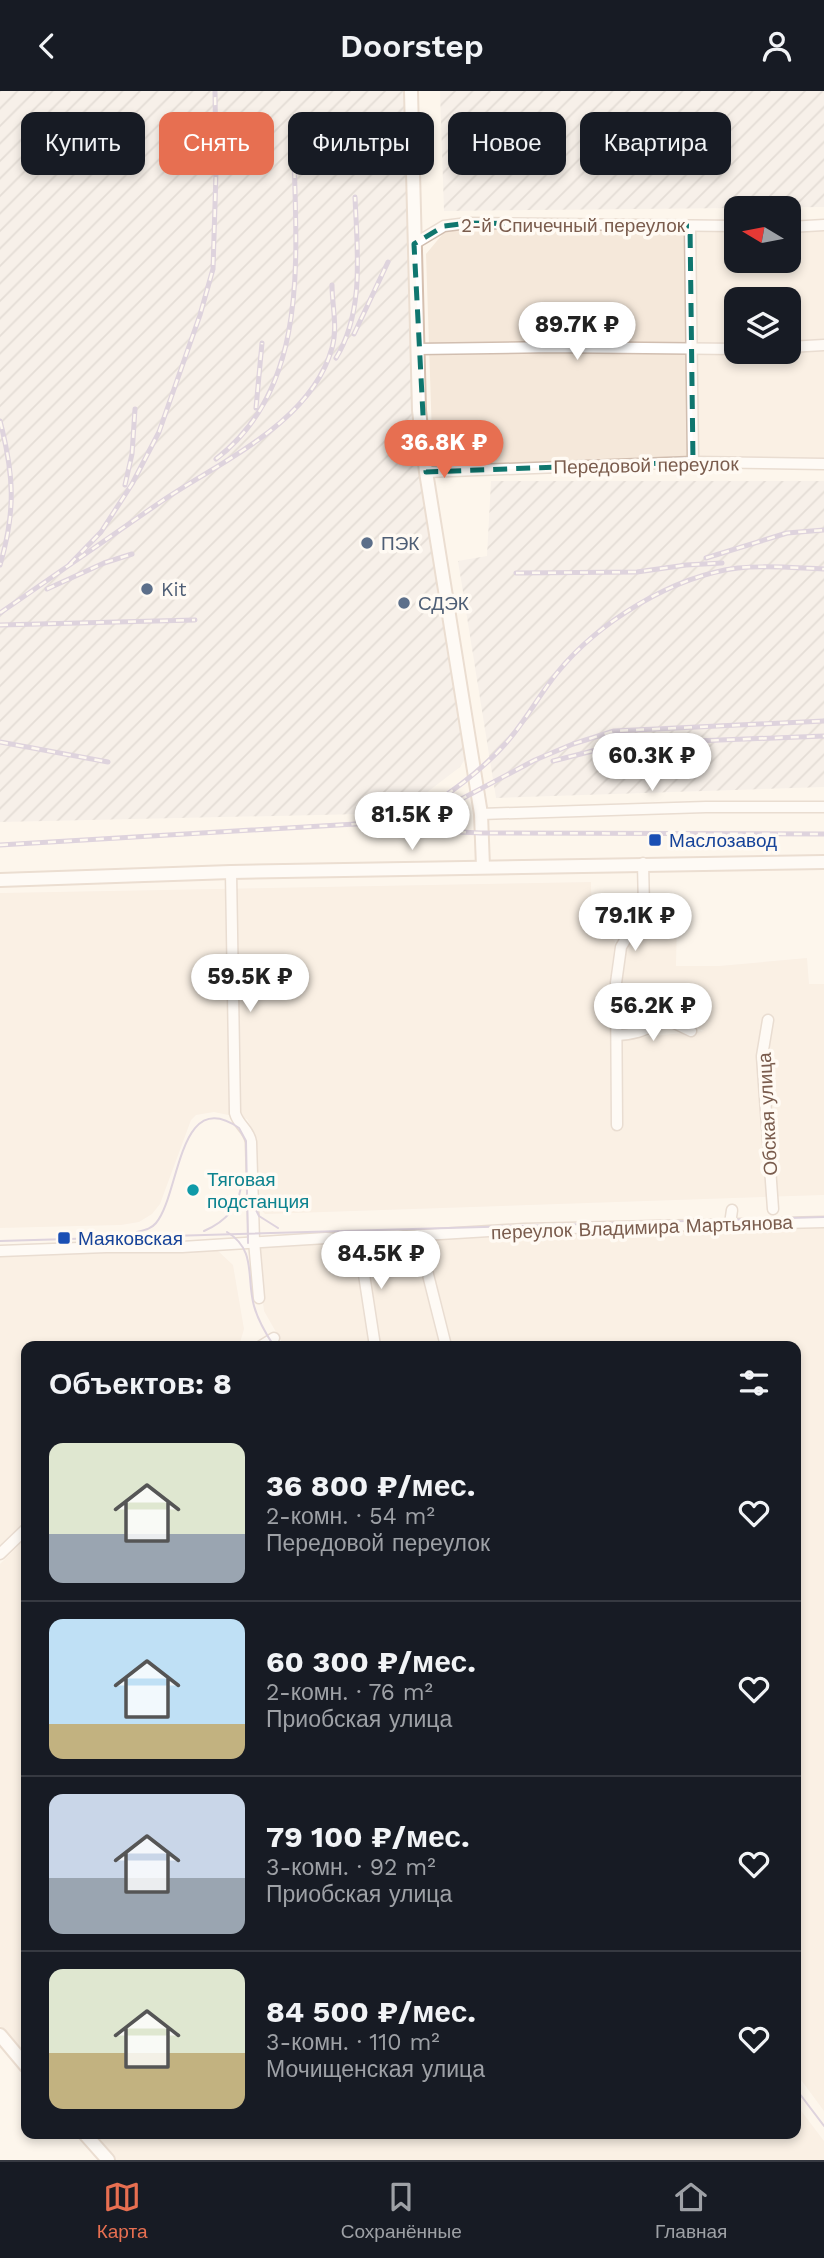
<!DOCTYPE html>
<html lang="ru">
<meta charset="utf-8">
<style>
:root{--surface:#171b24;--page:#20242c;--text:#f1f3f6;--muted:#9ea1a6;--line:#363941;--accent:#e76f51}
body{margin:0;font-family:"Work Sans",sans-serif;background:var(--page);color:var(--text);height:100vh;display:flex;flex-direction:column;font-size:26px;white-space:nowrap}
*{box-sizing:border-box;margin:0}
p{font-size:23px;color:var(--muted)}
.icon{flex:none;width:38px;height:38px;fill:none;stroke:currentColor;stroke-width:2;stroke-linecap:round;stroke-linejoin:round}
.map{position:relative;flex:1;overflow:hidden}
.panel{position:absolute;left:21px;top:1250px;width:780px;height:798px;display:flex;flex-direction:column;background:var(--surface);border-radius:14px;box-shadow:0 4px 10px #0003}
.panel>*{flex:none}
.hud{position:absolute;left:21px;top:21px;width:782px;height:63px;display:flex;gap:14px}
.needle{width:46px;rotate:280deg}
.fabs{position:absolute;left:724px;top:105px;display:grid;gap:14px}
.fabs a{display:grid;place-items:center;width:77px;height:77px;border-radius:14px;background:var(--surface);box-shadow:0 4px 10px #0003;font-size:35px}
.price{position:absolute;translate:-50% -60px;padding:0 16px;border-radius:24px;background:#fff;color:#222;font-size:23px;line-height:46px;filter:drop-shadow(0 2px 4px #0008)}
.price::after{content:'';position:absolute;left:50%;top:42px;width:21px;height:16px;margin-left:-10px;background:inherit;clip-path:polygon(0 0,100% 0,50% 100%)}
.price.active{background:var(--accent);color:#fff}
ul{padding:0;list-style:none}
li{display:flex;align-items:center;gap:21px;height:175px;padding:0 28px}
li+li{border-top:2px solid var(--line)}
li span{display:grid;place-items:center;flex:none;width:196px;height:140px;border-radius:14px;color:#555}
li>.icon{margin-inline-start:auto}
span .icon{width:84px;height:84px;fill:#fffc;stroke-width:1}
li b{font-size:30px}
h2{display:flex;justify-content:space-between;align-items:center;height:84px;padding:0 28px;font-size:30px}
.pill{padding:0 24px;border-radius:14px;background:var(--surface);box-shadow:0 4px 10px #0003;font-size:24px;line-height:63px}
.pill.active{background:var(--accent);color:#fff}
header{display:flex;justify-content:space-between;align-items:center;height:91px;padding:0 28px;background:var(--surface);font-size:32px;font-weight:600}
.dock{display:flex;justify-content:space-around;align-items:center;height:98px;border-top:2px solid var(--line);background:var(--surface);font-size:19px;color:var(--muted)}
.dock a{display:grid;justify-items:center;gap:4px}
.dock .active{color:var(--accent)}
.map>svg:first-child{display:block}
.residential{fill:#f5e8da;fill-rule:evenodd}
.industrial{fill:url(#industrial-furrows)}
.lines{fill:none;stroke-linecap:round;stroke-linejoin:round}
.street-casing{stroke:#d1beb0;stroke-width:13}
.secondary-casing{stroke:#d6c0b0;stroke-width:16}
.street{stroke:#fff;stroke-width:10}
.secondary{stroke:#fff;stroke-width:12}
.tram{stroke:#b9a8c9;stroke-width:2}
.rail-casing{stroke:#b9a8c9;stroke-width:5}
.rail{stroke:#fffaf3;stroke-width:2.5;stroke-dasharray:8;stroke-linecap:butt}
.marked{fill:none;stroke:#0f766e;stroke-width:5;stroke-dasharray:14 9;stroke-linejoin:round}
.service-dot{fill:#5c6f8a;stroke:#fffaf3;stroke-width:2.5}
.transit-dot{fill:#1a4fb4;stroke:#fffaf3;stroke-width:2.5}
.culture-dot{fill:#0f9aa8;stroke:#fffaf3;stroke-width:2.5}
.labels{text-anchor:middle;stroke-width:7;stroke-linejoin:round;paint-order:stroke}
.street-label{font-size:19px;fill:#7a5c4d;stroke:#fffaf3}
.service-label{font-size:19px;fill:#4e5e75;stroke:#fffaf3;text-anchor:start}
.transit-label{font-size:19px;fill:#164399;stroke:#fffaf3;text-anchor:start}
.culture-label{font-size:19px;fill:#0d838f;stroke:#fffaf3;text-anchor:start}
</style>
<header><svg class="icon" aria-label="back" viewBox="0 0 24 24"><path d="M15 5l-7 7 7 7"/></svg>Doorstep<svg class="icon" aria-label="person" viewBox="0 0 24 24"><circle cx="12" cy="8" r="4"/><path d="M4 21q1-7 8-7t8 7"/></svg></header>
<div class="map">
<svg width="824" height="2069" viewBox="0 0 824 2069">
<defs>
<pattern id="industrial-furrows" width="10" height="10" patternUnits="userSpaceOnUse" patternTransform="scale(1.75)"><rect width="10" height="10" fill="#efe9e4"/><path d="M-1 1l2-2M0 10L10 0M9 11l2-2" fill="none" stroke="#c7c0bb"/></pattern>
</defs>
<rect width="100%" height="100%" fill="#fdf6ec"/>
<!-- residential -->
<g class="residential">
<path d="M446,139H737V170H789V139H824V369L687,367L433,376L426,163ZM737,208H789V261H737Z"/>
<path d="M591,791L592,828L615,850L611,882L610,949L704,940L668,925L623,937L622,874L633,842L642,832L677,831L676,875H719L807,867L809,893H824V1104L265,1123L256,1113L255,1043L247,1028L214,1021L196,1024L191,1029L160,1113L152,1123L139,1131L121,1134L0,1137V802Z"/>
<path d="M824,1135V2020L796,1982V1255H284L264,1220L257,1159L259,1154Z"/>
<path d="M218,1160L233,1174L244,1238L239,1255H26V1429L0,1454V1163Z"/>
<path d="M26,1447V1966L0,1935V1473Z"/>
<path d="M796,2013L824,2050V2069H115L92,2042H796Z"/>
</g>
<!-- industrial -->
<g class="industrial">
<path d="M0,0H406L420,377L465,668L460,676L413,712L362,723L0,731Z"/>
<path d="M440,0H824V116L444,120Z"/>
<path d="M491,390H824V696L496,707L458,470L487,465Z"/>
</g>
<g class="lines">
<!-- street casing -->
<g class="street-casing">
<g id="street">
<path d="M690,135L693,371"/>
<path d="M789,136L824,134"/>
<path d="M414,153L444,135L468,132L737,135"/>
<path d="M789,256L824,254"/>
<path d="M417,258L553,256L737,258"/>
<path d="M426,381L693,371L824,373"/>
<path d="M481,723L706,716H824"/>
<path d="M231,781L235,1022C238,1034 249,1038 251,1051L254,1150L259,1207"/>
<path d="M768,929L762,965L773,1118"/>
<path d="M617,944C640,943 647,937 668,929L691,940"/>
<path d="M617,1034L616,892L621,856L644,817L643,772"/>
<path d="M730,1133L732,1119"/>
<path d="M418,1144L446,1255"/>
<path d="M359,1151L375,1255"/>
<path d="M0,1160L106,1156H182L326,1147L374,1151L407,1145L524,1138L824,1131"/>
<path d="M261,1255L274,1247"/>
<path d="M0,1463L26,1438"/>
</g>
</g>
<!-- secondary casing -->
<g class="secondary-casing">
<g id="secondary">
<path d="M411,0L419,319L426,381L481,723L483,776"/>
<path d="M0,789L231,781L824,771"/>
<path d="M0,1944L26,1975"/>
<path d="M84,2042L108,2069"/>
</g>
</g>
<!-- street -->
<use href="#street" class="street"/>
<!-- secondary -->
<use href="#secondary" class="secondary"/>
<!-- tram -->
<g class="tram">
<path d="M250,1107L259,1125L278,1137"/>
<path d="M204,1140C225,1131 241,1115 241,1091"/>
<path d="M137,1141C145,1139 151,1138 156,1132C180,1104 178,994 239,1037L246,1050L248,1152"/>
<path d="M227,1141C257,1159 246,1187 254,1215C258,1229 266,1243 274,1255"/>
<path d="M0,1150L824,1126"/>
<path d="M796,1998L824,2035"/>
</g>
<!-- rail casing -->
<g class="rail-casing">
<g id="rail">
<path d="M354,243L388,171"/>
<path d="M336,267C365,220 357,158 355,106"/>
<path d="M256,317L262,252"/>
<path d="M0,330C14,384 16,420 0,474"/>
<path d="M216,368C310,296 296,166 294,62"/>
<path d="M125,394L132,363L135,318"/>
<path d="M706,467L787,442L824,439"/>
<path d="M70,473L101,441L132,393L159,341L200,224L213,178L216,81L215,0"/>
<path d="M516,482L637,481L686,474L722,472"/>
<path d="M47,498L104,472L132,463"/>
<path d="M0,522C54,485 108,447 162,410C221,370 311,332 332,257C338,236 332,215 332,194"/>
<path d="M0,534L195,529"/>
<path d="M0,651L108,671"/>
<path d="M553,670L620,653L824,645"/>
<path d="M433,713C460,695 485,676 506,652C525,631 539,604 557,582C598,531 673,485 738,477C766,474 796,477 824,478"/>
<path d="M394,738L481,742L824,743"/>
<path d="M0,754L406,730L452,713L535,669L573,653L614,640L824,630"/>
</g>
</g>
<!-- rail -->
<use href="#rail" class="rail"/>
</g>
<!-- marked area -->
<path d="M0 0H824V2069H0ZM468,132L690,135L693,371L426,381L414,153L444,135Z" fill="#fdf6ec" fill-opacity=".55" fill-rule="evenodd"/>
<path class="marked" d="M468,132L690,135L693,371L426,381L414,153L444,135Z"/>
<!-- markers -->
<g class="service-dot">
<circle cx="367" cy="452" r="7"/>
<circle cx="147" cy="498" r="7"/>
<circle cx="404" cy="512" r="7"/>
</g>
<g class="transit-dot">
<rect x="648" y="742" width="14" height="14" rx="3.5"/>
<rect x="57" y="1140" width="14" height="14" rx="3.5"/>
</g>
<circle class="culture-dot" cx="193" cy="1099" r="7"/>
<g class="labels">
<!-- street labels -->
<g class="street-label">
<text x="573" y="141">2-й Спичечный переулок</text>
<text transform="translate(646 374) rotate(-1)" y="7">Передовой переулок</text>
<text transform="translate(767 1023) rotate(-93)" y="7">Обская улица</text>
<text transform="translate(642 1136) rotate(-2)" y="7">переулок Владимира Мартьянова</text>
</g>
<!-- service labels -->
<g class="service-label">
<text x="381" y="459">ПЭК</text>
<text x="161" y="505">Kit</text>
<text x="418" y="519">СДЭК</text>
</g>
<!-- transit labels -->
<g class="transit-label">
<text x="669" y="756">Маслозавод</text>
<text x="78" y="1154">Маяковская</text>
</g>
<!-- culture labels -->
<g class="culture-label">
<text x="207" y="1095">Тяговая<tspan x="207" dy="22">подстанция</tspan></text>
</g>
</g>
</svg>
<div class="fabs">
<a><svg class="needle" viewBox="-14 -14 28 28"><path d="M0-13l5 13h-10z" fill="#e53935"/><path d="M0 13l5-13h-10z" fill="#9ea1a6"/></svg></a>
<a><svg class="icon" aria-label="layers" viewBox="0 0 24 24"><path d="M12 4l9 5-9 5-9-5zM3 14l9 5 9-5"/></svg></a>
</div>
<b class="price" style="left:577px;top:271px">89.7K ₽</b>
<b class="price active" style="left:444px;top:389px">36.8K ₽</b>
<b class="price" style="left:652px;top:702px">60.3K ₽</b>
<b class="price" style="left:412px;top:761px">81.5K ₽</b>
<b class="price" style="left:635px;top:862px">79.1K ₽</b>
<b class="price" style="left:250px;top:923px">59.5K ₽</b>
<b class="price" style="left:653px;top:952px">56.2K ₽</b>
<b class="price" style="left:381px;top:1200px">84.5K ₽</b>
<div class="hud">
<a class="pill">Купить</a>
<a class="pill active">Снять</a>
<a class="pill">Фильтры</a>
<a class="pill">Новое</a>
<a class="pill">Квартира</a>
</div>
<section class="panel">
<h2>Объектов: 8<svg class="icon" aria-label="filters" viewBox="0 0 24 24"><path d="M4 7h16M4 17h16"/><circle cx="9" cy="7" r="2"/><circle cx="15" cy="17" r="2"/></svg></h2>
<ul>
<li><span style="background:linear-gradient(#dfe7d0 65%,#9aa5b1 0)"><svg class="icon" aria-label="home" viewBox="0 0 24 24"><path d="M3 11l9-7 9 7M6 9v11h12V9"/></svg></span><div><b>36 800 ₽/мес.</b><p>2-комн. · 54 m²</p><p>Передовой переулок</p></div><svg class="icon" aria-label="heart" viewBox="0 0 24 24"><path d="M12 20l-8-8c-3-5 5-10 8-4 3-6 11-1 8 4z"/></svg></li>
<li><span style="background:linear-gradient(#bfe0f5 75%,#c2b280 0)"><svg class="icon" aria-label="home" viewBox="0 0 24 24"><path d="M3 11l9-7 9 7M6 9v11h12V9"/></svg></span><div><b>60 300 ₽/мес.</b><p>2-комн. · 76 m²</p><p>Приобская улица</p></div><svg class="icon" aria-label="heart" viewBox="0 0 24 24"><path d="M12 20l-8-8c-3-5 5-10 8-4 3-6 11-1 8 4z"/></svg></li>
<li><span style="background:linear-gradient(#c9d6e8 60%,#9aa5b1 0)"><svg class="icon" aria-label="home" viewBox="0 0 24 24"><path d="M3 11l9-7 9 7M6 9v11h12V9"/></svg></span><div><b>79 100 ₽/мес.</b><p>3-комн. · 92 m²</p><p>Приобская улица</p></div><svg class="icon" aria-label="heart" viewBox="0 0 24 24"><path d="M12 20l-8-8c-3-5 5-10 8-4 3-6 11-1 8 4z"/></svg></li>
<li><span style="background:linear-gradient(#dfe7d0 60%,#c2b280 0)"><svg class="icon" aria-label="home" viewBox="0 0 24 24"><path d="M3 11l9-7 9 7M6 9v11h12V9"/></svg></span><div><b>84 500 ₽/мес.</b><p>3-комн. · 110 m²</p><p>Мочищенская улица</p></div><svg class="icon" aria-label="heart" viewBox="0 0 24 24"><path d="M12 20l-8-8c-3-5 5-10 8-4 3-6 11-1 8 4z"/></svg></li>
</ul>
</section>
</div>
<nav class="dock">
<a class="active"><svg class="icon" aria-label="map" viewBox="0 0 24 24"><path d="M3 6l6-2 6 2 6-2v14l-6 2-6-2-6 2zM9 4v14M15 6v14"/></svg>Карта</a>
<a><svg class="icon" aria-label="saved" viewBox="0 0 24 24"><path d="M7 4h10v16l-5-4-5 4z"/></svg>Сохранённые</a>
<a><svg class="icon" aria-label="home" viewBox="0 0 24 24"><path d="M3 11l9-7 9 7M6 9v11h12V9"/></svg>Главная</a>
</nav>
